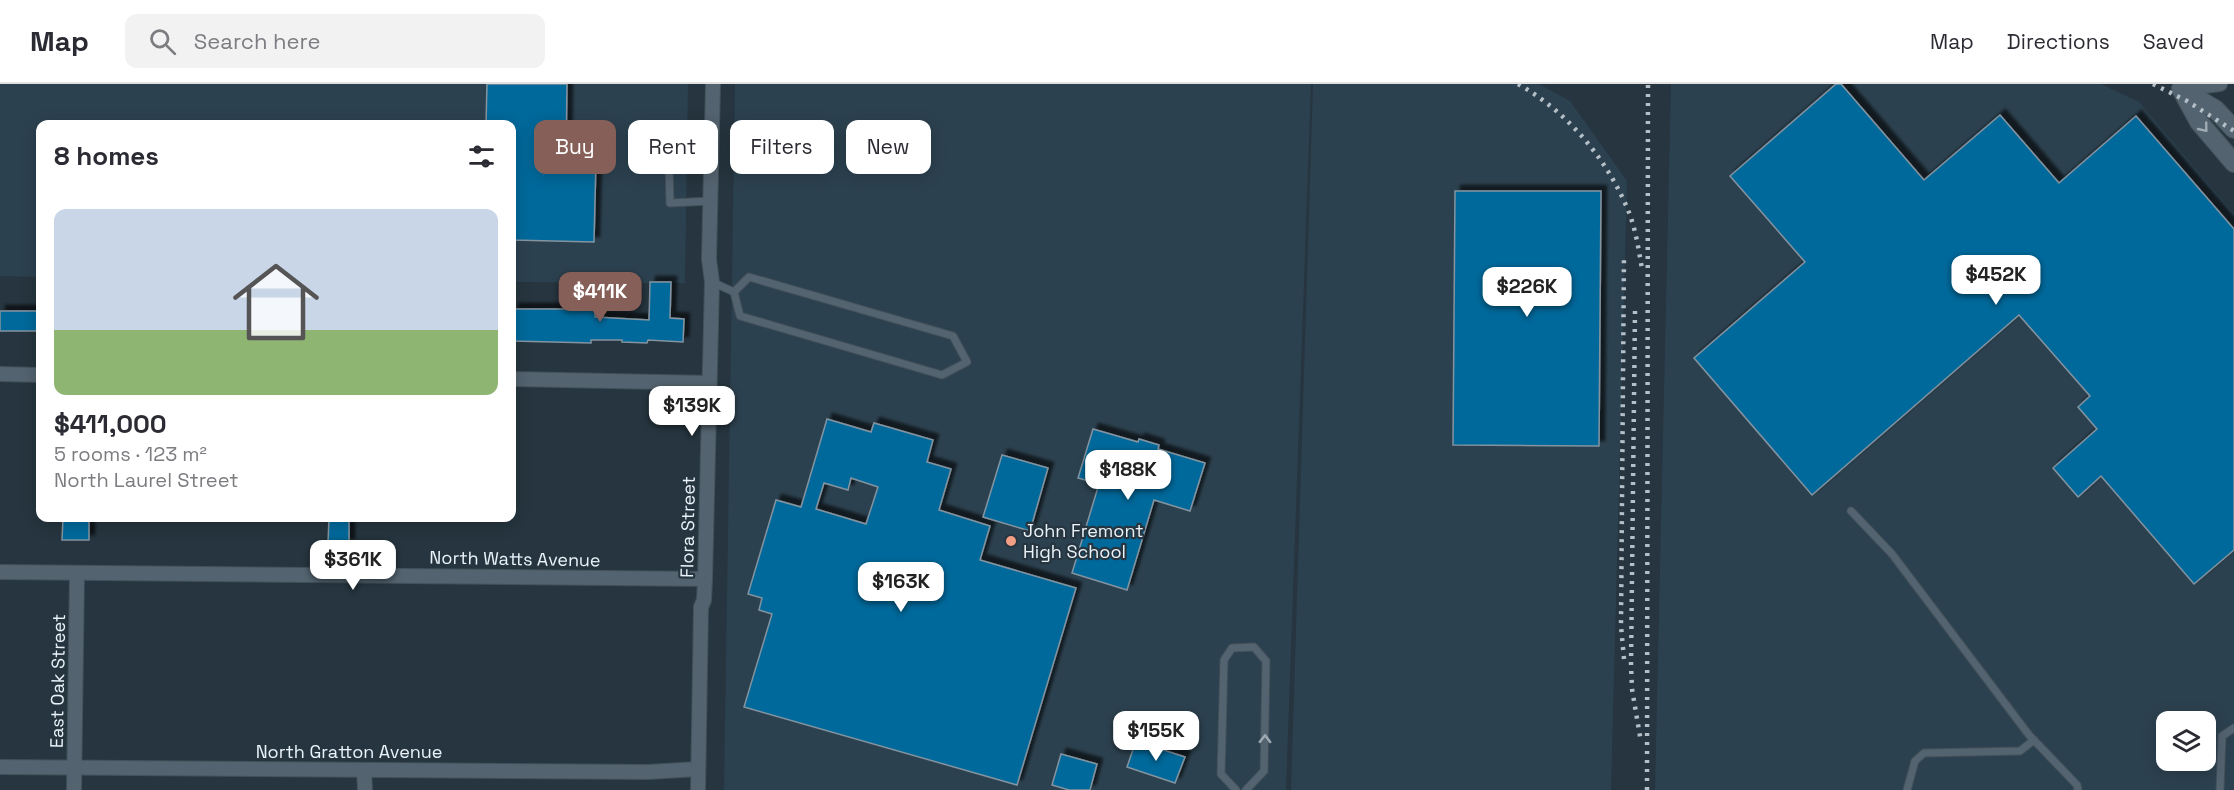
<!DOCTYPE html>
<meta charset="utf-8">
<style>
:root{--surface:#fff;--page:#f2f2f3;--text:#2b2b33;--muted:#7c7c81;--line:#e1e1e2;--accent:#855f58}
body{margin:0;font-family:"Space Grotesk",sans-serif;background:var(--page);color:var(--text);height:100vh;display:flex;flex-direction:column;font-size:22px;white-space:nowrap}
*{box-sizing:border-box;margin:0}
p{font-size:20px;color:var(--muted)}
.icon{flex:none;width:33px;height:33px;fill:none;stroke:currentColor;stroke-width:2;stroke-linecap:round;stroke-linejoin:round}
.map{position:relative;flex:1;overflow:hidden}
.side{position:absolute;left:36px;top:36px;width:480px;height:402px;display:flex;flex-direction:column;background:var(--surface);border-radius:12px;box-shadow:0 3px 15px #0003}
.side>*{flex:none}
.top-card{position:absolute;left:534px;top:36px;width:570px;height:54px;display:flex;gap:12px}
.controls{position:absolute;left:2156px;top:627px;display:grid;gap:12px}
.controls a{display:grid;place-items:center;width:60px;height:60px;border-radius:12px;background:var(--surface);box-shadow:0 3px 15px #0003;font-size:30px}
.price{position:absolute;translate:-50% -51px;padding:0 14px;border-radius:12px;background:#fff;color:#222;font-size:20px;line-height:39px;filter:drop-shadow(0 2px 3px #0008)}
.price::after{content:'';position:absolute;left:50%;top:36px;width:18px;height:14px;margin-left:-9px;background:inherit;clip-path:polygon(0 0,100% 0,50% 100%)}
.price.selected{background:var(--accent);color:#fff}
ul{padding:0;list-style:none}
li{display:grid;align-content:center;gap:12px;height:318px;padding:0 18px}
li span{display:grid;place-items:center;height:186px;border-radius:12px;color:#555}
li>.icon{margin-inline-start:auto}
span .icon{width:108px;height:108px;fill:#fffc;stroke-width:1}
li b{font-size:26px}
h2{display:flex;justify-content:space-between;align-items:center;height:72px;padding:0 18px;font-size:26px}
.chip{padding:0 21px;border-radius:12px;background:var(--surface);box-shadow:0 3px 15px #0003;font-size:21px;line-height:54px}
.chip.selected{background:var(--accent);color:#fff}
header{display:flex;align-items:center;gap:36px;box-sizing:border-box;height:84px;padding:0 30px;background:var(--surface);border-bottom:2px solid var(--line)}
header strong{font-size:28px}
nav{display:flex;gap:33px;margin-inline-start:auto;font-size:21px}
.search{width:420px;height:54px;background:var(--page);display:flex;align-items:center;gap:15px;box-sizing:border-box;padding:0 21px;border-radius:12px;color:var(--muted);font-size:22px}
.map>svg:first-child{display:block}
.built{fill:#2c414f;fill-rule:evenodd}
.building{fill:#03699b;stroke:#8394a0;stroke-width:1.5;fill-rule:evenodd;filter:url(#shadow)}
.lines{fill:none;stroke-linecap:round;stroke-linejoin:round}
.lane-casing{stroke:#435059;stroke-width:9}
.street-casing{stroke:#435059;stroke-width:16}
.secondary-casing{stroke:#435059;stroke-width:20}
.lane{stroke:#53636f;stroke-width:7}
.street{stroke:#53636f;stroke-width:14}
.secondary{stroke:#53636f;stroke-width:18}
.rail{stroke:#b4bfc7;stroke-width:4.5;stroke-dasharray:3 6;stroke-linecap:butt}
.oneway{stroke:#9eabb4}
.poi-dot{fill:#f39f85;stroke:#26353f;stroke-width:2}
.labels{text-anchor:middle;stroke-width:4.5;stroke-linejoin:round;paint-order:stroke}
.street-label{font-size:18px;fill:#eaf3fa;stroke:#26353f}
.poi-label{font-size:18px;fill:#eaf3fa;stroke:#26353f;text-anchor:start}
</style>
<header>
<strong>Map</strong>
<div class="search"><svg class="icon" aria-label="search" viewBox="0 0 24 24"><circle cx="10" cy="10" r="6"/><path d="M15 15l6 6"/></svg>Search here</div>
<nav><a>Map</a><a>Directions</a><a>Saved</a></nav>
</header>
<div class="map">
<svg width="2234" height="706" viewBox="0 0 2234 706">
<defs>
<filter id="shadow"><feDropShadow dx="5.5" dy="-5.5" stdDeviation="1.5" flood-color="#0009"/></filter>
</defs>
<rect width="100%" height="100%" fill="#26353f"/>
<!-- built -->
<g class="built">
<path d="M0,0H688L685,199L512,198V40H40V193L0,192Z"/>
<path d="M735,0H1311L1286,706H724Z"/>
<path d="M1313,0H1539L1570,17L1627,97L1611,706H1291Z"/>
<path d="M1671,0H2101L2139,18L2234,129V706H1655ZM2166,638H2205V676H2166Z"/>
</g>
<!-- building -->
<g class="building">
<path d="M487,0H567L566,75H596L594,158L512,156V40H486Z"/>
<path d="M1836,0H1841L1924,96L2000,31L2059,99L2136,32L2234,145V466L2194,500L2101,392L2078,413L2053,384L2097,345L2078,323L2090,312L2019,231L1812,411L1694,274L1805,178L1730,92Z"/>
<path d="M1455,107H1601L1599,362L1453,361Z"/>
<path d="M650,198H671L670,234L684,235L683,258L648,256L647,259L622,258V256H591V259L512,257L513,225H572V218H595V233L649,236Z"/>
<rect x="0" y="227" width="40" height="20"/>
<path d="M827,335L871,348L874,339L933,356L927,378L951,385L939,426L990,442L980,476L1076,504L1017,701L744,623L772,530L759,526L762,514L748,510L776,416L801,423ZM851,394L878,403L866,440L816,425L824,399L848,406Z"/>
<path d="M1093,345L1138,358L1139,355L1159,361L1158,365L1205,379L1190,427L1154,416L1127,506L1072,489L1099,400L1078,394Z"/>
<path d="M1002,371L1048,384L1030,447L983,433Z"/>
<path d="M63,434H89V456H62Z"/>
<path d="M329,434H349V460L328,459Z"/>
<path d="M1136,657L1185,673L1175,699L1127,683Z"/>
<path d="M1061,670L1097,680L1090,706H1069L1052,701Z"/>
</g>
<g class="lines">
<!-- lane casing -->
<g class="lane-casing">
<g id="lane">
<path d="M711,117L670,119L668,43L712,45"/>
<path d="M749,193L953,252L967,278L942,291L740,232L734,208Z"/>
<path d="M712,198L734,208"/>
<path d="M1851,427L1892,470L2029,651L2077,701L2078,706"/>
<path d="M1236,706L1221,690L1224,576L1232,564L1254,563L1266,577L1264,687L1246,706"/>
<path d="M1907,706L1915,677L1924,669L2020,667L2034,656"/>
<path d="M2220,706L2222,652L2234,644"/>
</g>
</g>
<!-- street casing -->
<g class="street-casing">
<g id="street">
<path d="M2181,5L2220,0"/>
<path d="M0,290L40,291"/>
<path d="M512,295L709,299"/>
<path d="M0,488L705,495"/>
<path d="M0,683L648,688L698,685"/>
<path d="M364,686L365,706"/>
<path d="M74,706L77,489"/>
<path d="M698,706L701,523L704,516L705,495L712,198L709,175L713,0"/>
</g>
</g>
<!-- secondary casing -->
<g class="secondary-casing">
<g id="secondary">
<path d="M2181,5L2199,38L2234,79"/>
<path d="M2181,5L2215,25L2234,45"/>
</g>
</g>
<!-- lane -->
<use href="#lane" class="lane"/>
<!-- street -->
<use href="#street" class="street"/>
<!-- secondary -->
<use href="#secondary" class="secondary"/>
<!-- rail -->
<g class="rail">
<path d="M1518,0C1568,28 1609,77 1630,131C1636,148 1639,167 1642,185"/>
<path d="M2153,0L2187,17L2234,47"/>
<path d="M1635,227L1631,581L1632,605L1641,658"/>
<path d="M1624,575L1621,542L1624,172"/>
<path d="M1647,706L1648,0"/>
</g>
</g>
<!-- one-way arrows -->
<defs><path id="oneway-chevron" d="M-2-3.5L2.5 0L-2 3.5" fill="none" stroke-width="1.6" stroke-linecap="round" stroke-linejoin="round" transform="scale(1.5)"/></defs>
<g class="oneway">
<use href="#oneway-chevron" transform="translate(2204 44) rotate(51)"/>
<use href="#oneway-chevron" transform="translate(1265 655) rotate(-89)"/>
</g>
<!-- markers -->
<circle class="poi-dot" cx="1011" cy="457" r="6"/>
<g class="labels">
<!-- street labels -->
<g class="street-label">
<text transform="translate(688 443) rotate(-89)" y="6">Flora Street</text>
<text transform="translate(515 475) rotate(1)" y="6">North Watts Avenue</text>
<text transform="translate(58 597) rotate(-89)" y="6">East Oak Street</text>
<text x="349" y="674">North Gratton Avenue</text>
</g>
<!-- poi labels -->
<g class="poi-label">
<text x="1023" y="453">John Fremont<tspan x="1023" dy="21">High School</tspan></text>
</g>
</g>
</svg>
<div class="controls">
<a><svg class="icon" aria-label="layers" viewBox="0 0 24 24"><path d="M12 4l9 5-9 5-9-5zM3 14l9 5 9-5"/></svg></a>
</div>
<b class="price" style="left:1996px;top:222px">$452K</b>
<b class="price" style="left:1527px;top:234px">$226K</b>
<b class="price selected" style="left:600px;top:239px">$411K</b>
<b class="price" style="left:692px;top:353px">$139K</b>
<b class="price" style="left:1128px;top:417px">$188K</b>
<b class="price" style="left:353px;top:507px">$361K</b>
<b class="price" style="left:901px;top:529px">$163K</b>
<b class="price" style="left:1156px;top:678px">$155K</b>
<div class="top-card">
<a class="chip selected">Buy</a>
<a class="chip">Rent</a>
<a class="chip">Filters</a>
<a class="chip">New</a>
</div>
<section class="side">
<h2>8 homes<svg class="icon" aria-label="filters" viewBox="0 0 24 24"><path d="M4 7h16M4 17h16"/><circle cx="9" cy="7" r="2"/><circle cx="15" cy="17" r="2"/></svg></h2>
<ul>
<li><span style="background:linear-gradient(#c9d6e8 65%,#8fb573 0)"><svg class="icon" aria-label="home" viewBox="0 0 24 24"><path d="M3 11l9-7 9 7M6 9v11h12V9"/></svg></span><div><b>$411,000</b><p>5 rooms · 123 m²</p><p>North Laurel Street</p></div></li>
</ul>
</section>
</div>
